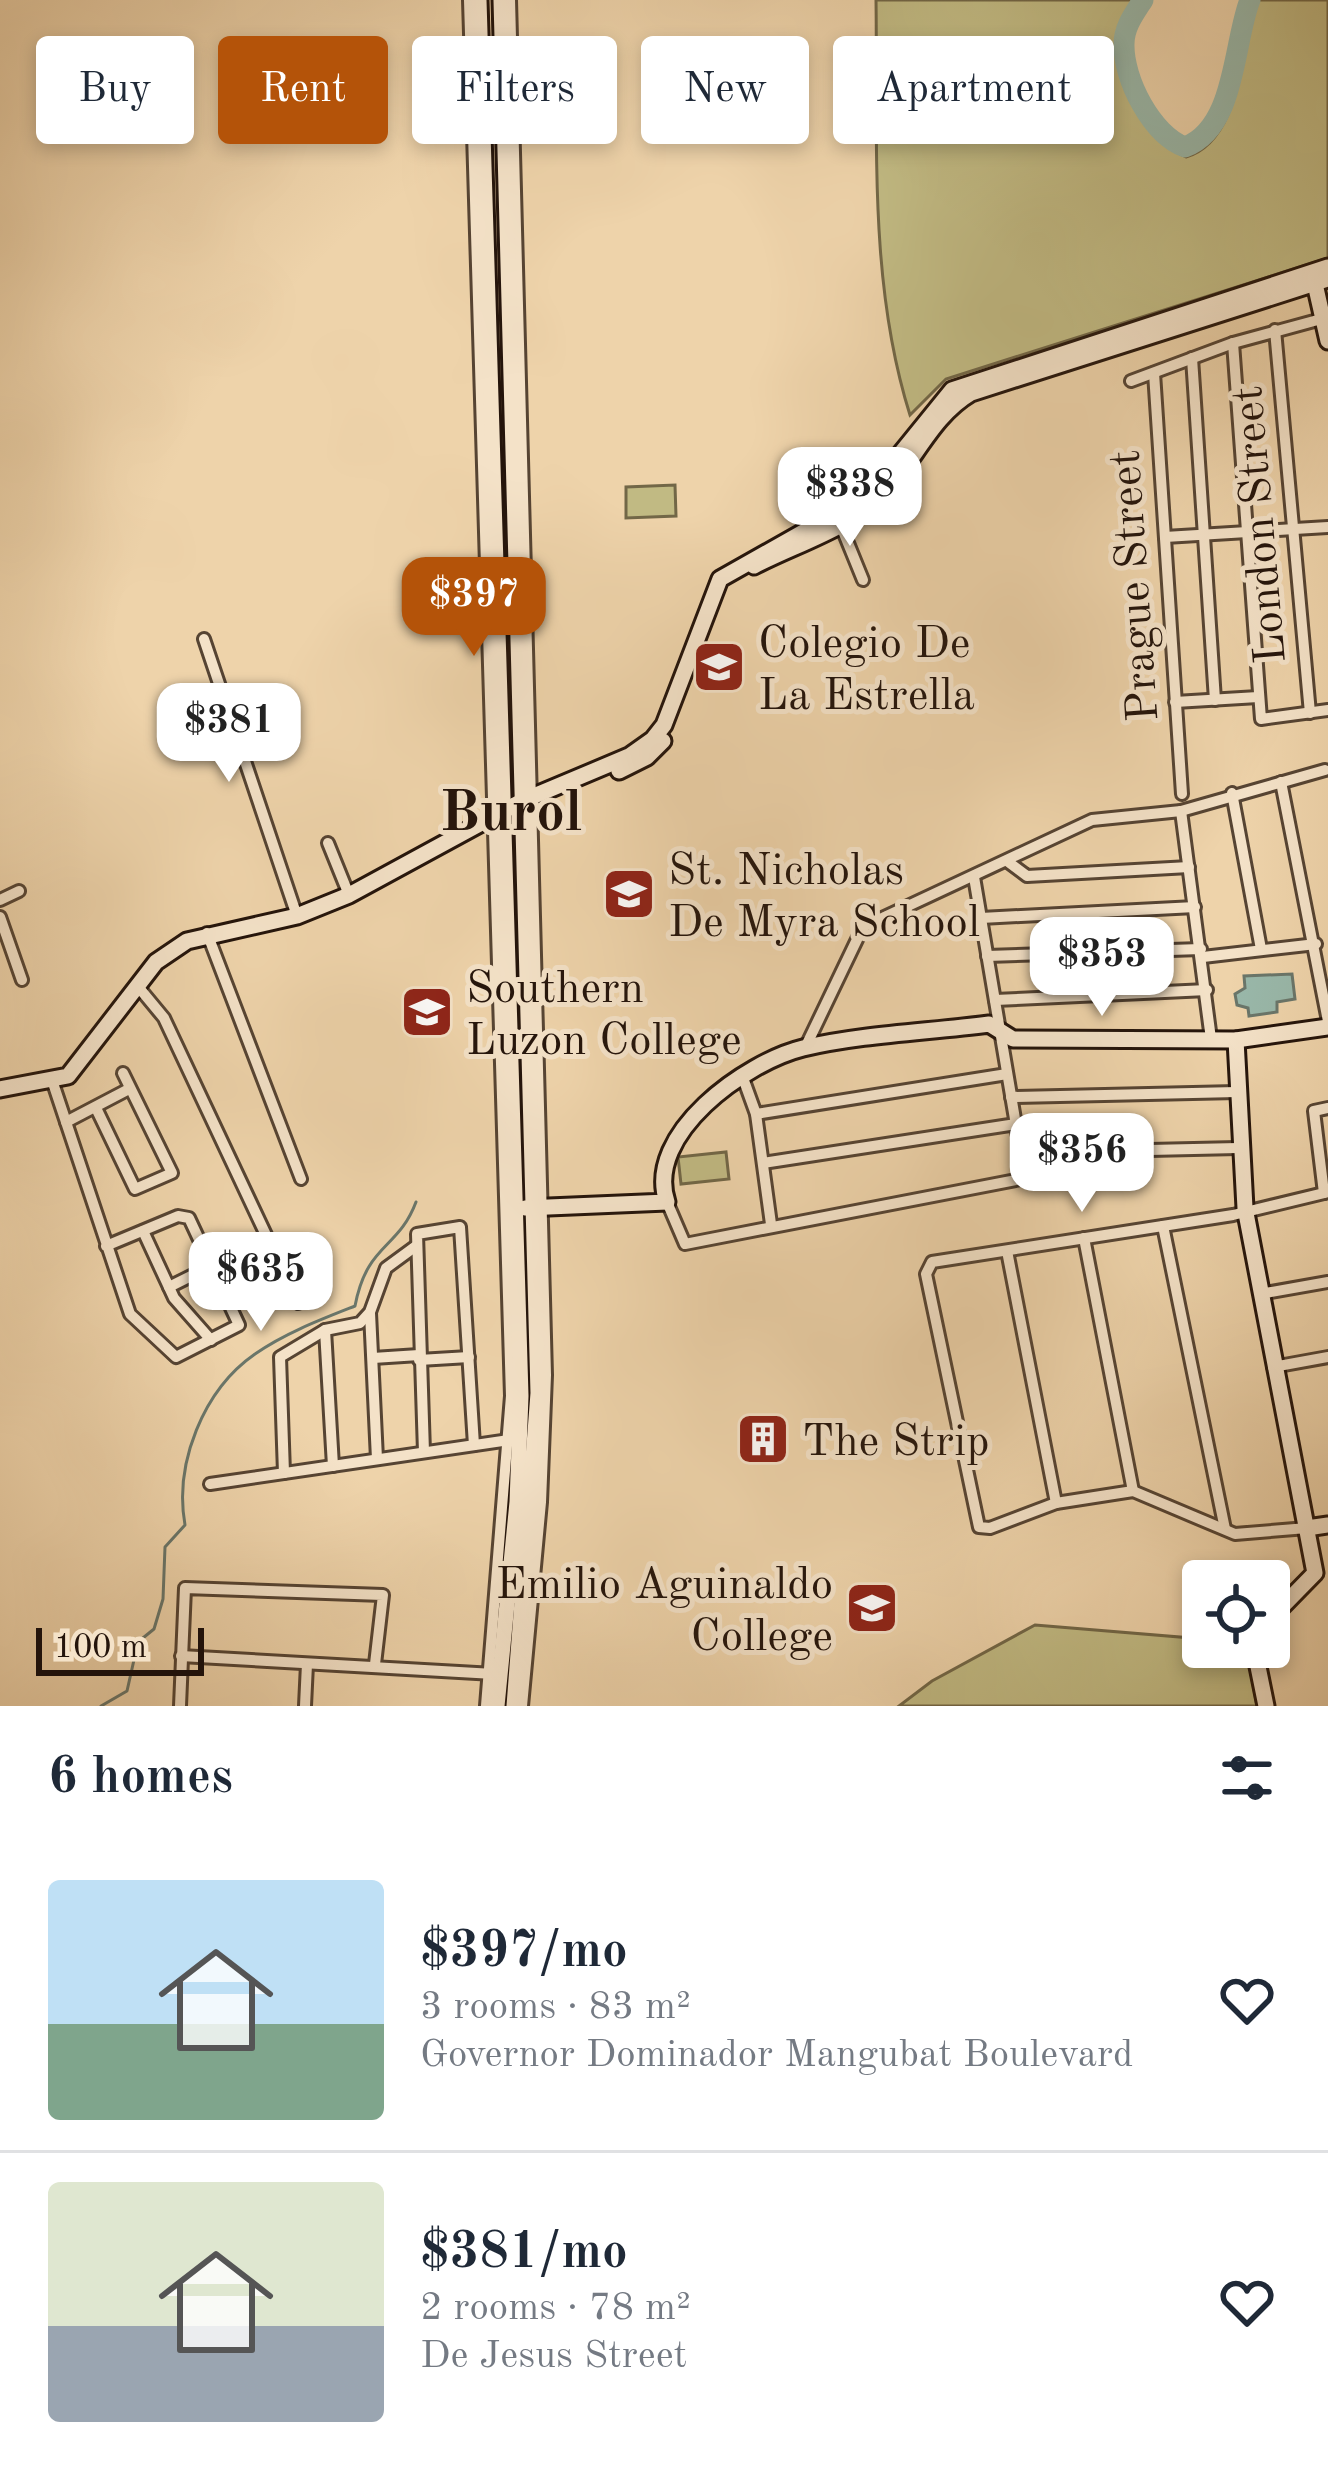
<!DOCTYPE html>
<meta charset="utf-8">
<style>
:root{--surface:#fff;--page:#f6f6f7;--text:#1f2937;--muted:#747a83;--line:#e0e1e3;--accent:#b45309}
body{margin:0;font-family:"Old Standard TT",serif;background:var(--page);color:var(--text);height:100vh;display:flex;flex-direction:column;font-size:45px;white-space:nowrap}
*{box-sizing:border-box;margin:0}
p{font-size:39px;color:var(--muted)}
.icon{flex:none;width:66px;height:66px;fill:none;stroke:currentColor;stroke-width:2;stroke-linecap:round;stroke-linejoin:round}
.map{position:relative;height:1706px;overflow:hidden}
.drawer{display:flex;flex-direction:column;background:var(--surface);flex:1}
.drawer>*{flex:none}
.banner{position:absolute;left:36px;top:36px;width:1257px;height:108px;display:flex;gap:24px}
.buttons{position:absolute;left:1182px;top:1560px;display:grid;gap:24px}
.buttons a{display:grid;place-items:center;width:108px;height:108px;border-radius:12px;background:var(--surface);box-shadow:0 6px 18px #0003;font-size:60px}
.scale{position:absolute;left:36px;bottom:30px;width:168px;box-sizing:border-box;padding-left:12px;border:6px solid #24140b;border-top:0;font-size:33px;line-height:42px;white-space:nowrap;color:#24140b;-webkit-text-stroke:9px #f4e2c8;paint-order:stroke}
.price{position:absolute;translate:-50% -102px;padding:0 27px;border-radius:24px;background:#fff;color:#222;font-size:39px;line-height:78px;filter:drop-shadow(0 3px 6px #0008)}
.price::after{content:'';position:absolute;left:50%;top:72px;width:36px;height:27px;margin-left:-18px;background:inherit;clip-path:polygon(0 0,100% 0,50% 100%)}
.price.selected{background:var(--accent);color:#fff}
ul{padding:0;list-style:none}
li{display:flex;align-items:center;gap:36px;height:300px;padding:0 48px}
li+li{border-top:3px solid var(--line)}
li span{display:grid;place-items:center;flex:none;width:336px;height:240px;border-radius:12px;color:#555}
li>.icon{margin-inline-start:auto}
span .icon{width:144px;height:144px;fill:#fffc;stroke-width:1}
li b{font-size:51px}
h2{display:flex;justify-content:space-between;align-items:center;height:144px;padding:0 48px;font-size:51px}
.tag{padding:0 42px;border-radius:12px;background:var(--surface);box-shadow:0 6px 18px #0003;font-size:42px;line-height:108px}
.tag.selected{background:var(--accent);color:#fff}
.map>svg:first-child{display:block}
.green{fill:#c1ba83;stroke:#726747;stroke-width:3}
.water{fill:#99b8aa;stroke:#6a766a;stroke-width:3}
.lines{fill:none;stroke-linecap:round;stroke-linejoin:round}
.stream{stroke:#6a766a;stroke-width:3}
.river{stroke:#99b8aa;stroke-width:21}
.street-casing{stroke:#564433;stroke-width:16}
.secondary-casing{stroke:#24140b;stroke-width:21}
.street{stroke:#f4e2c8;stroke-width:10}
.secondary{stroke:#f4e2c8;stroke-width:15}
.labels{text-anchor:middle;stroke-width:10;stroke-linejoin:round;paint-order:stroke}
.street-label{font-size:45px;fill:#24140b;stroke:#f4e2c8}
.poi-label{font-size:45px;fill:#24140b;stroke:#f4e2c8;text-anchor:start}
.district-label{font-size:57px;font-weight:bold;fill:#24140b;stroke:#f4e2c8}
</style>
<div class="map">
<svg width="1328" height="1706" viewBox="0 0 1328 1706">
<rect width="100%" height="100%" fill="#eed3aa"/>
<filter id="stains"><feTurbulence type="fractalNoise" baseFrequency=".00167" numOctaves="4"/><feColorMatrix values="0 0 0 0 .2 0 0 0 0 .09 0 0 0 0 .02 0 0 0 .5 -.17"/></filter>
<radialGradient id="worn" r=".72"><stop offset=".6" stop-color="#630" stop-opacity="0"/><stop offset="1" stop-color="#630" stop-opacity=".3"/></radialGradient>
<!-- green -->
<g class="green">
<path d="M876,0H1133C1101,52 1129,132 1186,157C1242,141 1241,45 1258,0H1328V258L946,379L910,415C868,282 878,138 876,0Z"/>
<path d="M675,485L676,516L626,518V487Z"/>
<path d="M726,1152L729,1179L681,1184L678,1157Z"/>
<path d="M1035,1625L1203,1639V1647H1246L1257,1706H899L932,1681Z"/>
</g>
<!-- water -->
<path class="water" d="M1292,974L1295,999L1277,1002V1012L1249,1016L1248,1008L1237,1005L1235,994L1245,988L1244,976Z"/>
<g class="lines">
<!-- stream -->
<path class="stream" d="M101,1706L127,1691L138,1642L154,1629L163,1599L165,1547L185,1525C174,1464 203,1390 255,1354C285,1333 322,1319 355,1306C367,1243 398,1250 416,1202"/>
<!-- river -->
<path class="river" d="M1143,0C1134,14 1124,27 1124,44C1123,79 1152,135 1185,147C1236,128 1233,43 1250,0"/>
<!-- street casing -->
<g class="street-casing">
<g id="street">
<path d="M469,0L511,1396L486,1706"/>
<path d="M510,0L546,1375L541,1502L522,1706"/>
<path d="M1275,330L1310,713"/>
<path d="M1233,343L1261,719L1328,710"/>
<path d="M1192,358L1215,700"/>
<path d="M1154,373L1182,794"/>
<path d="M1131,381L1233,343L1325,318"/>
<path d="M839,521L863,580"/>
<path d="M1165,537L1328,527"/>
<path d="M204,639L297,916"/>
<path d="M1175,702L1258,697"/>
<path d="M1281,782L1328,1021"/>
<path d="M1232,793L1261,949"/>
<path d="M1181,811L1211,1039"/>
<path d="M328,843L349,895"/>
<path d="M1007,861L1027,876L1189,867"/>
<path d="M974,877L1025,1178"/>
<path d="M0,900L19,891"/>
<path d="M0,917L22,980"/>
<path d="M981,918L1195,907"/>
<path d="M207,933L301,1179"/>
<path d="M987,956L1201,949"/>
<path d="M1203,957L1316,944"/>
<path d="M140,989L164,1018L298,1303"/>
<path d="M995,1000L1207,990"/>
<path d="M805,1048L863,927L1092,820L1181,811L1325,770"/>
<path d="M743,1078L756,1114L771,1224"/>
<path d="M53,1083L130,1314L176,1357L239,1325L189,1218L178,1216L106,1246"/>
<path d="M1011,1097L1237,1092"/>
<path d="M96,1108L135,1189L172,1173L123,1073"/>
<path d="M756,1114L1007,1074"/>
<path d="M66,1122L129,1089"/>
<path d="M763,1163L1016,1124"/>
<path d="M1324,1193L1314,1111L1328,1108"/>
<path d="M667,1202L685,1244L1052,1173L1105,1151L1238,1148"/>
<path d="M1163,1226L1225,1529"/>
<path d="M143,1231L174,1298L211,1340"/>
<path d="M1084,1238L1133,1491"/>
<path d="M1007,1251L1056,1503"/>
<path d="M169,1287L213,1265"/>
<path d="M1260,1294L1328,1282"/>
<path d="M370,1313L377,1459"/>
<path d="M325,1330L333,1466"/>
<path d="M373,1358L419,1355"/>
<path d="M419,1360L469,1357"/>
<path d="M1273,1367L1328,1357"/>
<path d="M424,1452L417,1234L460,1227L474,1445"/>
<path d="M284,1473L280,1357L325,1330L360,1323L370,1312L386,1268L416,1246"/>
<path d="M210,1484L516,1439"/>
<path d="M1307,1528L1235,1534L1133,1491L1056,1503L990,1528L979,1527L926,1274L932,1262L1233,1215L1328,1192"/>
<path d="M181,1656L494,1674"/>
<path d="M180,1706L185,1588L383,1595L375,1664"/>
<path d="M305,1706L307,1664"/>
</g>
</g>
<!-- secondary casing -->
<g class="secondary-casing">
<g id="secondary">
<path d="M479,0L521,1396L517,1502L497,1706"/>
<path d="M501,0L538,1393L514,1706"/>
<path d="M1313,275L1328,341"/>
<path d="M754,566C798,543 850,529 885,492C916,459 932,416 971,393L1328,279"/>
<path d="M619,771L647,757L663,741"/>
<path d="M1236,1040L1245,1208L1315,1573L1269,1620"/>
<path d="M0,1089L68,1076L156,962L187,941L297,916L349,895L522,801L629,756L653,739L664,725L720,579L851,505L875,485L952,390L1328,267"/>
<path d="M525,1208L667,1202C644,1134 746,1062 803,1048C863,1034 928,1032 989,1024L1013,1039L1236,1040L1328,1027"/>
<path d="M1307,1528L1328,1525"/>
<path d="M1254,1647L1266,1706"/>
</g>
</g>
<!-- street -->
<use href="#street" class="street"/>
<!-- secondary -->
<use href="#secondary" class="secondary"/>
</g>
<!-- icons -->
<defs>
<g id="school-square" transform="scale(2.7)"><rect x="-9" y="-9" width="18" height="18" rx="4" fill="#8f2418" stroke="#f4e2c8"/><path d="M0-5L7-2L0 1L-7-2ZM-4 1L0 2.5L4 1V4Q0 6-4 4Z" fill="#fff"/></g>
<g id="university-square" transform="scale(2.7)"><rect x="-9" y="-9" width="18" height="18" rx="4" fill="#8f2418" stroke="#f4e2c8"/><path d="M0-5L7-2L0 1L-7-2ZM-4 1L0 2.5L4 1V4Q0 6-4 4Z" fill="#fff"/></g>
<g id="building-square" transform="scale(2.7)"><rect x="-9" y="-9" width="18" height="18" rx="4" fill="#8f2418" stroke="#f4e2c8"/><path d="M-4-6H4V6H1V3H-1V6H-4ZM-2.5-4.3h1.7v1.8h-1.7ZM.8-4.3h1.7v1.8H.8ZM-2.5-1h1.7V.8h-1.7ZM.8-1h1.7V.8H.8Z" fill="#fff"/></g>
</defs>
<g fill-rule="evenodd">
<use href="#school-square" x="719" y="667"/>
<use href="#school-square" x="629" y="894"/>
<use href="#university-square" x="427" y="1012"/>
<use href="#building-square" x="763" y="1439"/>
<use href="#university-square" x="872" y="1608"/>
</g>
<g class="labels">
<!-- street labels -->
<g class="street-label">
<text transform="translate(1257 525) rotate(-95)" y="16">London Street</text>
<text transform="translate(1132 586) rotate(-94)" y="16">Prague Street</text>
</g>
<!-- poi labels -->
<g class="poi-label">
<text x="758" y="657">Colegio De<tspan x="758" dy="52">La Estrella</tspan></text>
<text x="668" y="884">St. Nicholas<tspan x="668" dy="52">De Myra School</tspan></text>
<text x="466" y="1002">Southern<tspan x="466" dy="52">Luzon College</tspan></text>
<text x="802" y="1455">The Strip</text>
<text x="833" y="1598" text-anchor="end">Emilio Aguinaldo<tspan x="833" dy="52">College</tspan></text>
</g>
<!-- district labels -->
<g class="district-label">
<text x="511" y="830">Burol</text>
</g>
</g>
<rect width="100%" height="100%" filter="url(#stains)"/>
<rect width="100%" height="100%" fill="url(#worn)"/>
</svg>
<div class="buttons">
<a><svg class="icon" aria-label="locate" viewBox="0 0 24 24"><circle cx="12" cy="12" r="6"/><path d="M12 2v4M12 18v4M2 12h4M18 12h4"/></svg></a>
</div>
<div class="scale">100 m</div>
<b class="price" style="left:850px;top:549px">$338</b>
<b class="price selected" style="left:474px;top:659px">$397</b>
<b class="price" style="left:229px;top:785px">$381</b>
<b class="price" style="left:1102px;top:1019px">$353</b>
<b class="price" style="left:1082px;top:1215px">$356</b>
<b class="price" style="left:261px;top:1334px">$635</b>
<div class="banner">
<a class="tag">Buy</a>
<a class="tag selected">Rent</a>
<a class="tag">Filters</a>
<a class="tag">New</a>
<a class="tag">Apartment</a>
</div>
</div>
<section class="drawer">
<h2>6 homes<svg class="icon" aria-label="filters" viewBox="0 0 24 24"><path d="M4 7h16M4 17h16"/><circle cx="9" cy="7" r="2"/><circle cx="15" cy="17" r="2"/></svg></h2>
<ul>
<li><span style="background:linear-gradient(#bfe0f5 60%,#7fa58c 0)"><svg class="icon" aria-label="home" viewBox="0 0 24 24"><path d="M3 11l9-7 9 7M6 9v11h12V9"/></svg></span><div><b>$397/mo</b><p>3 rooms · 83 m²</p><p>Governor Dominador Mangubat Boulevard</p></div><svg class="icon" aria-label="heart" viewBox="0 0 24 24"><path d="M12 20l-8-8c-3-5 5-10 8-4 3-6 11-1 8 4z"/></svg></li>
<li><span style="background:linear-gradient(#dfe7d0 60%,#9aa5b1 0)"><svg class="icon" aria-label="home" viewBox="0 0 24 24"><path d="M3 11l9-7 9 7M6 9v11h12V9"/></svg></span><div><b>$381/mo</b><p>2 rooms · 78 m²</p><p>De Jesus Street</p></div><svg class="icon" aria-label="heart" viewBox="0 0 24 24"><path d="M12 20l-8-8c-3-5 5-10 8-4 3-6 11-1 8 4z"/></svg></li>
</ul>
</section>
